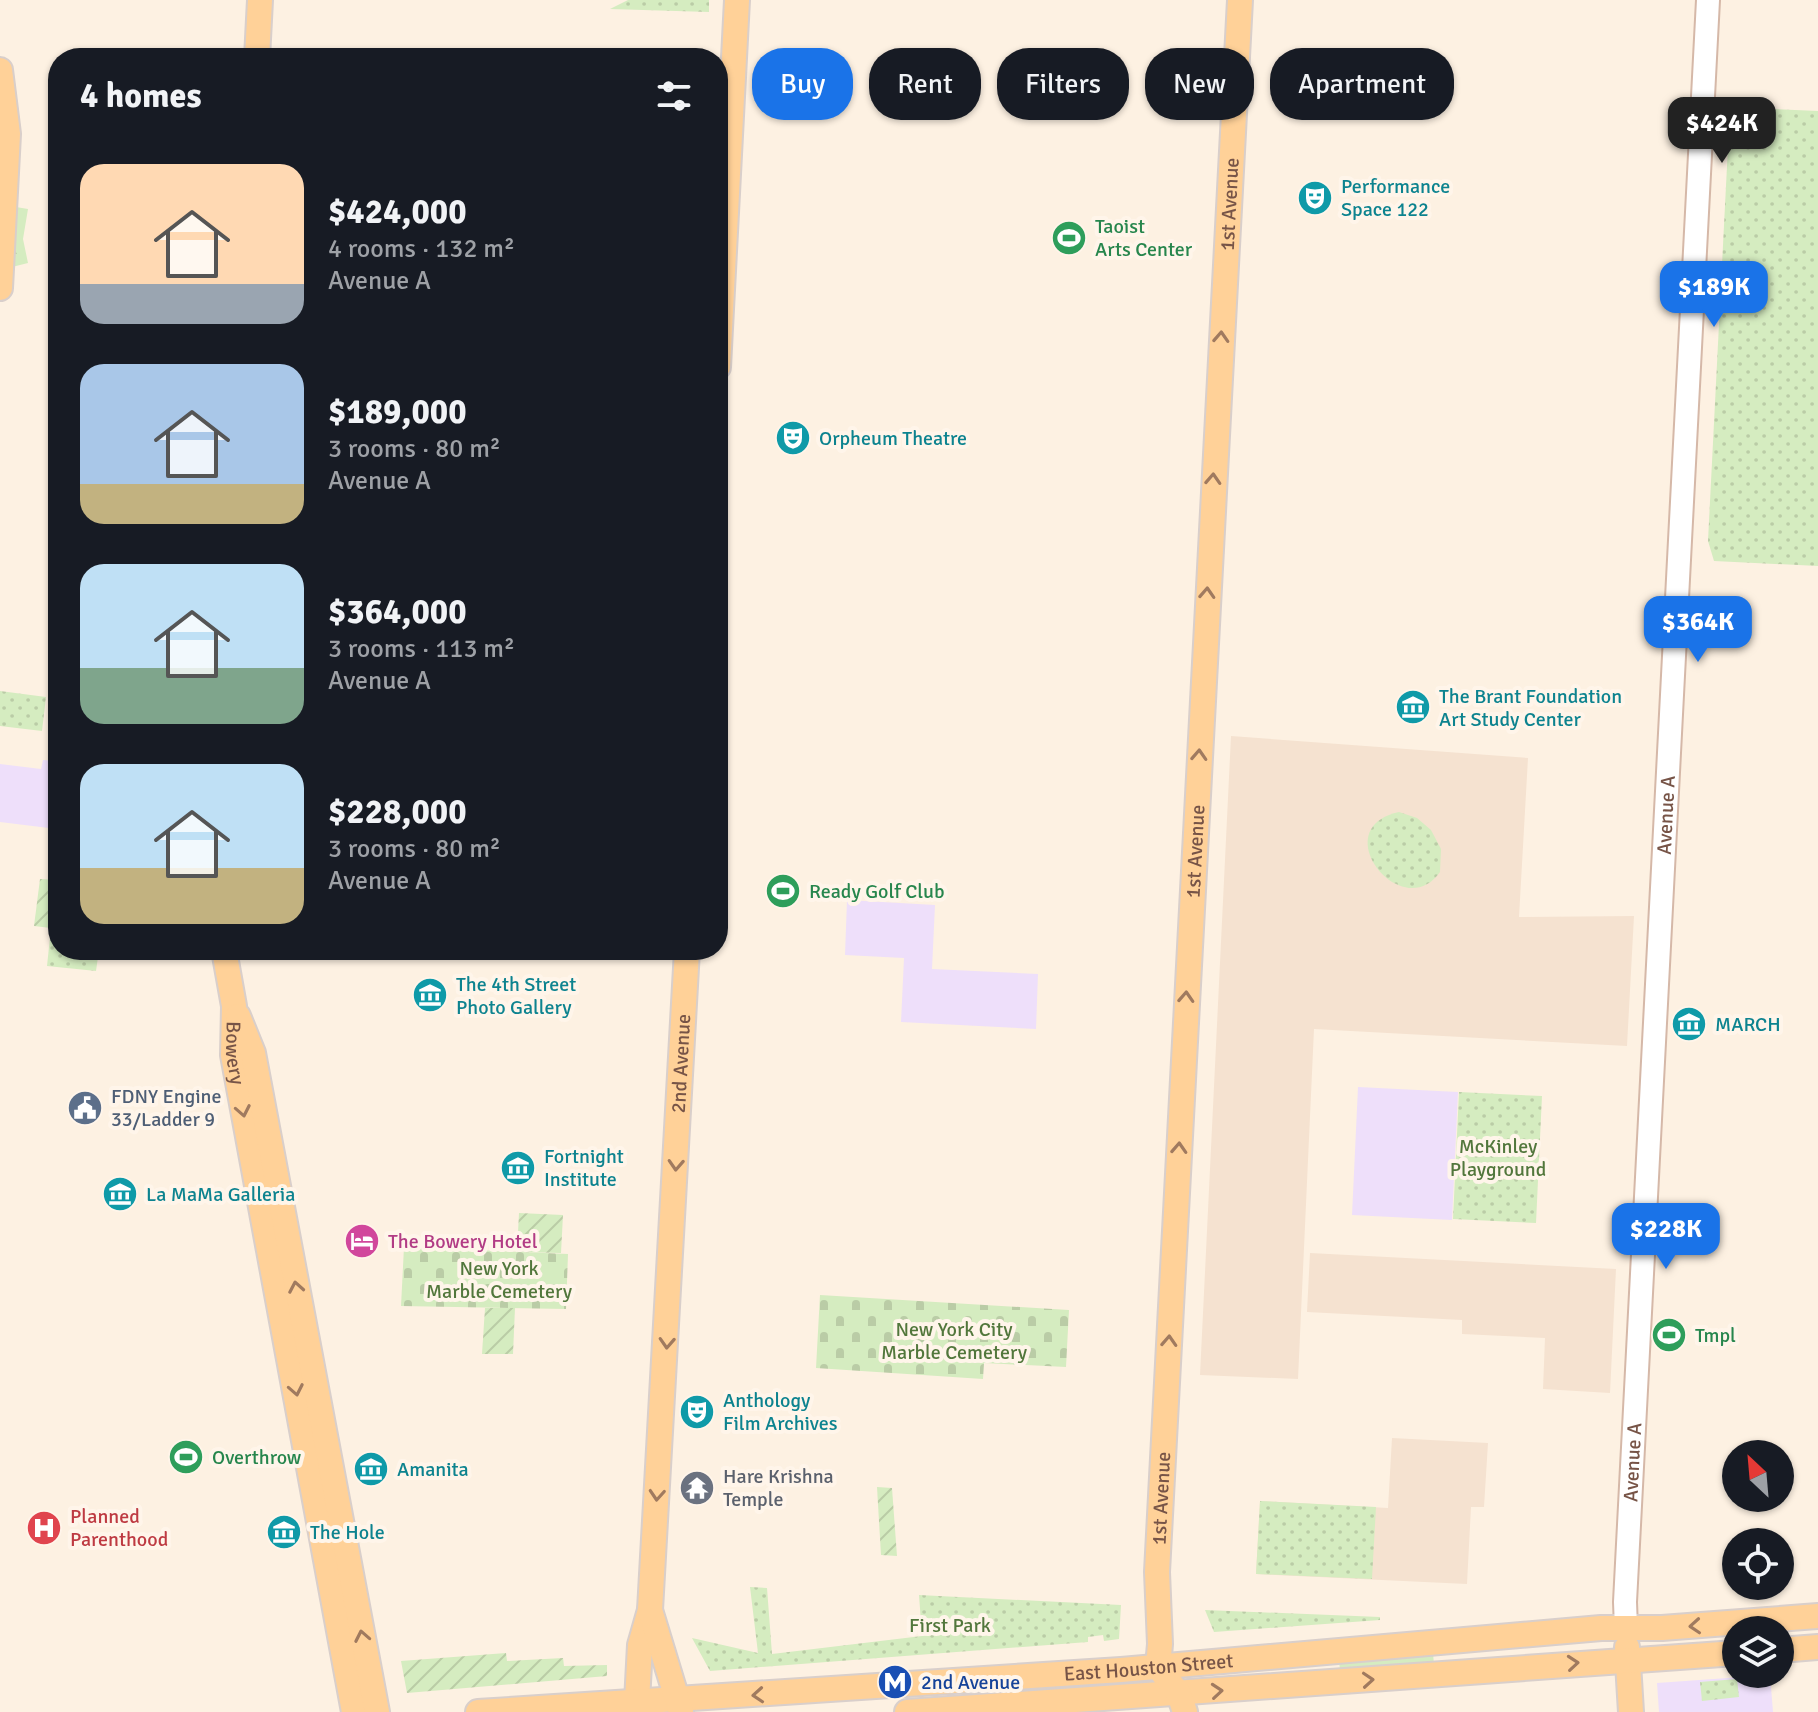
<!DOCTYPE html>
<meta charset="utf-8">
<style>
:root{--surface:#171b24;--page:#242831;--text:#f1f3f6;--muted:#9ea1a6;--accent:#1a73e8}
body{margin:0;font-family:Signika,sans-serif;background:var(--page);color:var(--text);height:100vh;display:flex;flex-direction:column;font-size:30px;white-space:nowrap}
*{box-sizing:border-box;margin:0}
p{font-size:26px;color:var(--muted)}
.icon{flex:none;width:44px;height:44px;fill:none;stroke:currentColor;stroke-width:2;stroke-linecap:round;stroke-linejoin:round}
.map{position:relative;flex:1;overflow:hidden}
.details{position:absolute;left:48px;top:48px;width:680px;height:912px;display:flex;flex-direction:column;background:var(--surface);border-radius:32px;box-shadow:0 2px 6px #0004}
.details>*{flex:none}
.hud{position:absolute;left:752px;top:48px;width:760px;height:72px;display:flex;gap:16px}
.needle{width:52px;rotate:334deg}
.tools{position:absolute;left:1722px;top:1440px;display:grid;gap:16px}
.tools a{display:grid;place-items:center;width:72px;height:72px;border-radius:50%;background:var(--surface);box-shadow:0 2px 6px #0004;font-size:40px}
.price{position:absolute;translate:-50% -68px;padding:0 18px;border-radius:16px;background:var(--accent);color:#fff;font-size:26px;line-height:52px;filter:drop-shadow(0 2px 4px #0008)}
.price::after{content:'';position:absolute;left:50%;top:48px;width:24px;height:18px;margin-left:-12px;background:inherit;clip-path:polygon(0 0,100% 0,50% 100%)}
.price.current{background:#222;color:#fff}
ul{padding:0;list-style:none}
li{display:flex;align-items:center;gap:24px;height:200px;padding:0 32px}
li span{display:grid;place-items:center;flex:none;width:224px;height:160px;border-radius:24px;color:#555}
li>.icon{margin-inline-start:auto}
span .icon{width:96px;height:96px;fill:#fffc;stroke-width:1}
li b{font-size:34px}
h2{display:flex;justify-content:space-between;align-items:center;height:96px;padding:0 32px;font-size:34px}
.tag{padding:0 28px;border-radius:32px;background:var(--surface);box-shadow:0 2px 6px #0004;font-size:28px;line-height:72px}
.tag.current{background:var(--accent);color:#fff}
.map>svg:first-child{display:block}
.residential{fill:#f5e2d0}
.education{fill:#eedffa}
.grass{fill:#d5ecc0}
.forest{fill:url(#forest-firs)}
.cemetery{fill:url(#cemetery-stones)}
.park{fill:url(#park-dots)}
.garden{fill:url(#garden-furrows)}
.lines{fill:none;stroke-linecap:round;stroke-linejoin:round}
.secondary-casing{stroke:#d5b8a8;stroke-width:26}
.primary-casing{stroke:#d9cfcb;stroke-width:28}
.secondary{stroke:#fff;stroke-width:22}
.primary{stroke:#ffd198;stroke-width:24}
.oneway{stroke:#a07a5f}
.labels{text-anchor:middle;stroke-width:8;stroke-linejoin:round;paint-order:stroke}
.culture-label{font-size:20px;fill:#0d838f;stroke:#fff5ea;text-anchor:start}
.street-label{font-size:20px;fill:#775447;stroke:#fff5ea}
.leisure-label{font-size:20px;fill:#27864d;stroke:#fff5ea;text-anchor:start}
.service-label{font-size:20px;fill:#4e5e75;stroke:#fff5ea;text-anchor:start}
.park-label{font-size:20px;fill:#52773c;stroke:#fff5ea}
.hotel-label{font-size:20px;fill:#b23c85;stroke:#fff5ea;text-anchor:start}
.worship-label{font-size:20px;fill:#5b616d;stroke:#fff5ea;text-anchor:start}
.health-label{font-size:20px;fill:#be3a42;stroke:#fff5ea;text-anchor:start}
.transit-label{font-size:20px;fill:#164399;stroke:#fff5ea;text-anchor:start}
</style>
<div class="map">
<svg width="1818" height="1712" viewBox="0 0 1818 1712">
<defs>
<pattern id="forest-firs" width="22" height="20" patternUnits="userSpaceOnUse" patternTransform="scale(2)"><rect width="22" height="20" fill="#d5ecc0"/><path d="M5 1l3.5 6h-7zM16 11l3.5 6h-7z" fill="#bacca6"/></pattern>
<pattern id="cemetery-stones" width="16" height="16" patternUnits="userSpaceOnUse" patternTransform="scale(2)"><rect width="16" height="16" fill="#d5ecc0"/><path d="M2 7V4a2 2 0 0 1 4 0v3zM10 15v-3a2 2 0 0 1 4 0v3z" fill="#bacca6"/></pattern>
<pattern id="park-dots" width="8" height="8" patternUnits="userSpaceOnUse" patternTransform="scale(2)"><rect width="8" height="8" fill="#d5ecc0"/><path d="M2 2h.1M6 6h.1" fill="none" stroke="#bacca6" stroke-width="1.8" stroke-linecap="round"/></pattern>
<pattern id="garden-furrows" width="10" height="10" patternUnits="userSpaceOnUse" patternTransform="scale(2)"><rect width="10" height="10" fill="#d5ecc0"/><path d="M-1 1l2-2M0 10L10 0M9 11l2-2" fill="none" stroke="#bacca6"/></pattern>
</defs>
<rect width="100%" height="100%" fill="#fdf1e2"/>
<!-- residential -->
<g class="residential">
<path d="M1231,736L1528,758L1519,917L1634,916L1627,1046L1314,1029L1298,1379L1200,1375Z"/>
<path d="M1310,1253L1616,1269L1610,1393L1543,1389L1545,1338L1462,1334V1320L1307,1312Z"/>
<path d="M1392,1438L1488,1443L1484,1507H1471L1467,1584L1256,1574L1260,1501L1388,1508Z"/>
</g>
<!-- education -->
<g class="education">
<path d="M43,760L58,761V872H55L57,829L0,822V764L41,769Z"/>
<path d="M847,900L935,905L932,969L1038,974L1036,1029L901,1022L904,958L845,955Z"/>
<path d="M1358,1087L1458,1092L1452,1220L1352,1215Z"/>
<path d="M1770,1675L1773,1712H1659L1657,1683Z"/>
</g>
<!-- grass -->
<path class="grass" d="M1433,1653L1434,1665L1340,1671L1339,1659Z"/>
<!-- forest -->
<path class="forest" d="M16,207L28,209L23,239L28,263L12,267Z"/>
<!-- cemetery -->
<g class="cemetery">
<path d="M404,1247L568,1254L566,1309L401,1306Z"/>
<path d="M820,1295L1069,1310L1066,1367L984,1363L983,1379L816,1368Z"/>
</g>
<!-- park -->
<g class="park">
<path d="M628,0H709V12L610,9Z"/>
<path d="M1730,107L1818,111V566L1714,561L1708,541Z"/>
<path d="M0,691L46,697L42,731L0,726Z"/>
<path d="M1399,812L1417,818L1431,830L1441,849L1440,872C1402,926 1324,828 1399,812Z"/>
<path d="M56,880L58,950H99L96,971L47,966Z"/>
<path d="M1459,1092L1542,1096L1536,1223L1453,1219Z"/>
<path d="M1260,1501L1376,1507L1372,1579L1256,1574Z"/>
<path d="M750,1587L767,1588L772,1654L922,1636L919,1595L1121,1605L1119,1639L1104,1641L1103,1635L1088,1637V1642L710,1671L692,1638L758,1653Z"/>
<path d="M1205,1610L1380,1617V1620L1214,1632Z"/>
<path d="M1737,1679L1739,1697L1702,1701L1700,1682Z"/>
</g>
<!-- garden -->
<g class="garden">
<path d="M40,879L56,880L51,928L34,926Z"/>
<path d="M519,1213L563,1215L561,1253L517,1252Z"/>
<path d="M485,1308H515L513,1354H482Z"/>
<path d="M877,1487L892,1488L897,1556L881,1555Z"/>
<path d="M506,1653L507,1661L563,1658L564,1666L607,1665V1676L407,1693L401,1661Z"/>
</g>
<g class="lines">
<!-- secondary casing -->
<g class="secondary-casing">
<g id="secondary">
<path id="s1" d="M1626,1628L1625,1602L1708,0"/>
</g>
</g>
<!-- primary casing -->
<g class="primary-casing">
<g id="primary">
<path d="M257,58L260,0"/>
<path d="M0,70L8,134L0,288"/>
<path d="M718,367L737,0"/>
<path id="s2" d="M224,950L234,1006L233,1055L354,1712"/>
<path d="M238,1016L253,1053L377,1712"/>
<path d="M1627,1647L1631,1712"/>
<path d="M1780,1650L1818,1647"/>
<path d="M637,1702L640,1645L650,1610"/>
<path id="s3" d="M478,1712L1121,1670L1601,1628H1662L1818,1616"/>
<path id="s4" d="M681,1712L650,1610L687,950"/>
<path d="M907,1712L1736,1653"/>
<path id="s5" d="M1185,1712L1179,1694L1158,1667L1160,1644L1157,1572L1240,0"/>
</g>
</g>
<!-- secondary -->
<use href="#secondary" class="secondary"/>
<!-- primary -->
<use href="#primary" class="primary"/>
</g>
<!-- one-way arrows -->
<defs><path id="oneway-chevron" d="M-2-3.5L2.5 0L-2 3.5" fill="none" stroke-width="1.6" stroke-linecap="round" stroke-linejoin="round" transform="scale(2)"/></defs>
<g class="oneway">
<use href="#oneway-chevron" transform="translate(1221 337) rotate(-87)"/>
<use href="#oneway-chevron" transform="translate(1213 479) rotate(-87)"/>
<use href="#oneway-chevron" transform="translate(1207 593) rotate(-87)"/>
<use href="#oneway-chevron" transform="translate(1199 755) rotate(-87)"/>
<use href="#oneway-chevron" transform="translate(1186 997) rotate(-87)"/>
<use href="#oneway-chevron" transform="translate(243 1111) rotate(79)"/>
<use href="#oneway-chevron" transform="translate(1179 1148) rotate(-87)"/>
<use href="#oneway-chevron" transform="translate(676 1165) rotate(93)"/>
<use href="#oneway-chevron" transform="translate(296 1287) rotate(-100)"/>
<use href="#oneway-chevron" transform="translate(1169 1341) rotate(-87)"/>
<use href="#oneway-chevron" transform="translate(667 1343) rotate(93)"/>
<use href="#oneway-chevron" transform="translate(296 1390) rotate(79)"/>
<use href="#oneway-chevron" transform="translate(657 1495) rotate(94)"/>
<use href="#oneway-chevron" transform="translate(1695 1626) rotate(176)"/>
<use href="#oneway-chevron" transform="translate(362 1636) rotate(-101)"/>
<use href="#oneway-chevron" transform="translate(1573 1663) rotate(-5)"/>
<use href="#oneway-chevron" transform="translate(1368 1680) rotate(-4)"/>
<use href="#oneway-chevron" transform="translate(1217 1691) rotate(-5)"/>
<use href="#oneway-chevron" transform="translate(758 1695) rotate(176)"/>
</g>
<!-- icons -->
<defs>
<g id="theatre-disc" transform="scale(1.8)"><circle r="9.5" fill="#0f9aa8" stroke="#fff5ea"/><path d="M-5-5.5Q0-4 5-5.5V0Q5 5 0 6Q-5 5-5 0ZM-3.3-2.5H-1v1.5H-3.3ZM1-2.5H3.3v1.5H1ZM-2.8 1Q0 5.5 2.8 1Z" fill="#fff"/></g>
<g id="stadium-disc" transform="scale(1.8)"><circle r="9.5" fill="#2e9e5b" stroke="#fff5ea"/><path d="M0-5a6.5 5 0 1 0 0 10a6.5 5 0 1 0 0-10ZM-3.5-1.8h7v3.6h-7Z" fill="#fff"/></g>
<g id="museum-disc" transform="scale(1.8)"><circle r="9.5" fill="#0f9aa8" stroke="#fff5ea"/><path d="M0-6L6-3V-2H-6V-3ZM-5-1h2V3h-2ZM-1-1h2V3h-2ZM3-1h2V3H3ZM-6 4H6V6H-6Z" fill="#fff"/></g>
<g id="civic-disc" transform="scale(1.8)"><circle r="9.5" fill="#5c6f8a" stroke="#fff5ea"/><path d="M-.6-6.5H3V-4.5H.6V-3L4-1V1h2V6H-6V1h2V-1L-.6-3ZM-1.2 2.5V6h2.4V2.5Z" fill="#fff"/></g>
<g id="hotel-disc" transform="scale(1.8)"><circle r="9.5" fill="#d1479c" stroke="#fff5ea"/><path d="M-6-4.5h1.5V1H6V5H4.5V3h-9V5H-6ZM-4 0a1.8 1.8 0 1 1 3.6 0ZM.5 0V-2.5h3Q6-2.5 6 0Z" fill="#fff"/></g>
<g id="temple-disc" transform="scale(1.8)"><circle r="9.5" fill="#6b7280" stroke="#fff5ea"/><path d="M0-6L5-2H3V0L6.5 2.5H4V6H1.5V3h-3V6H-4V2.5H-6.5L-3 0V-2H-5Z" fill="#fff"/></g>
<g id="hospital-disc" transform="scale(1.8)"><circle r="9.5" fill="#e0444e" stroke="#fff5ea"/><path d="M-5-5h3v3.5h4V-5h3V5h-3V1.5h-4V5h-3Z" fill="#fff"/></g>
<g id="metro-disc" transform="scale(1.8)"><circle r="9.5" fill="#1a4fb4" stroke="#fff5ea"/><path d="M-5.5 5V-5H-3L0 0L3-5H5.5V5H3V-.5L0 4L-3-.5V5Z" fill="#fff"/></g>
</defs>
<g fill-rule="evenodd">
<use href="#theatre-disc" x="1315" y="198"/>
<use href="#stadium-disc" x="1069" y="238"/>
<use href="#theatre-disc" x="793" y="438"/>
<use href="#museum-disc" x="1413" y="707"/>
<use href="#stadium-disc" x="783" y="891"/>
<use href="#museum-disc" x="430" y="995"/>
<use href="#museum-disc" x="1689" y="1024"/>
<use href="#civic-disc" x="85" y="1108"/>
<use href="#museum-disc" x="518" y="1168"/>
<use href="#museum-disc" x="120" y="1194"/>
<use href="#hotel-disc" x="362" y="1241"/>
<use href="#stadium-disc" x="1669" y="1335"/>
<use href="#theatre-disc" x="697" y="1412"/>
<use href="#stadium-disc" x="186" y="1457"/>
<use href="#museum-disc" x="371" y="1469"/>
<use href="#temple-disc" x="697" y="1488"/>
<use href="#hospital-disc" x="44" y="1528"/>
<use href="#museum-disc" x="284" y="1532"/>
<use href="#metro-disc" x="895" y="1682"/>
</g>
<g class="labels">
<!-- culture labels -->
<g class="culture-label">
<text x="1341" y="193">Performance<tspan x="1341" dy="23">Space 122</tspan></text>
<text x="819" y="445">Orpheum Theatre</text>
<text x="1439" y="703">The Brant Foundation<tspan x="1439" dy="23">Art Study Center</tspan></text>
<text x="456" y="991">The 4th Street<tspan x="456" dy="23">Photo Gallery</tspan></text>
<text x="1715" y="1031">MARCH</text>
<text x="544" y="1163">Fortnight<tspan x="544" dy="23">Institute</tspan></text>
<text x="146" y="1201">La MaMa Galleria</text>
<text x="723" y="1407">Anthology<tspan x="723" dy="23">Film Archives</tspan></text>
<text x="397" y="1476">Amanita</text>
<text x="310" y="1539">The Hole</text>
</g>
<!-- street labels -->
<g class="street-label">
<text dy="7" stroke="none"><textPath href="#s5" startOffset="1518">1st Avenue</textPath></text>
<text dy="7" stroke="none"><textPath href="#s1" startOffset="814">Avenue A</textPath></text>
<text dy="7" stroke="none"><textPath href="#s5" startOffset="870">1st Avenue</textPath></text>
<text dy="7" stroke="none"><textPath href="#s2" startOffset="104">Bowery</textPath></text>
<text dy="7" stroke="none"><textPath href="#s4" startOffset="654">2nd Avenue</textPath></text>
<text dy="7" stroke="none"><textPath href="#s1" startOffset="166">Avenue A</textPath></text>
<text dy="7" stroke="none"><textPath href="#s5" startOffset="222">1st Avenue</textPath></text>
<text dy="7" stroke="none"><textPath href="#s3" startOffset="672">East Houston Street</textPath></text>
</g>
<!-- leisure labels -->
<g class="leisure-label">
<text x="1095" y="233">Taoist<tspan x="1095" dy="23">Arts Center</tspan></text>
<text x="809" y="898">Ready Golf Club</text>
<text x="1695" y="1342">Tmpl</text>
<text x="212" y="1464">Overthrow</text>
</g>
<!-- service labels -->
<g class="service-label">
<text x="111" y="1103">FDNY Engine<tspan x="111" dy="23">33/Ladder 9</tspan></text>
</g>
<!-- park labels -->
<g class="park-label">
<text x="1498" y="1153">McKinley<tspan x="1498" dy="23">Playground</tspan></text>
<text x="499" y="1275">New York<tspan x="499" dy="23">Marble Cemetery</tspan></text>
<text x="954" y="1336">New York City<tspan x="954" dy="23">Marble Cemetery</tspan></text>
<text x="950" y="1632">First Park</text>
</g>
<!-- hotel labels -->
<g class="hotel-label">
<text x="388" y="1248">The Bowery Hotel</text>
</g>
<!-- worship labels -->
<g class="worship-label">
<text x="723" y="1483">Hare Krishna<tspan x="723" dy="23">Temple</tspan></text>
</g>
<!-- health labels -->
<g class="health-label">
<text x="70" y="1523">Planned<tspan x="70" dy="23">Parenthood</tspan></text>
</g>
<!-- transit labels -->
<g class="transit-label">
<text x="921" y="1689">2nd Avenue</text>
</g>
</g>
</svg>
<div class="tools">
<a><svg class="needle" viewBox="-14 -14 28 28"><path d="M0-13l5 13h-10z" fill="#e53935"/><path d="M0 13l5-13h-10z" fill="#9ea1a6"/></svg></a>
<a><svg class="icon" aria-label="locate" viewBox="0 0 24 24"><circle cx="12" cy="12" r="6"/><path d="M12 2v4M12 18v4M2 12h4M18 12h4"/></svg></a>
<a><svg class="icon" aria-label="layers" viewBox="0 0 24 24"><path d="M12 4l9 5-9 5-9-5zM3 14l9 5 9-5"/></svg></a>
</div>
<b class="price current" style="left:1722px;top:165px">$424K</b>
<b class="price" style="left:1714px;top:329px">$189K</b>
<b class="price" style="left:1698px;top:664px">$364K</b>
<b class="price" style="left:1666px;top:1271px">$228K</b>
<div class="hud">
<a class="tag current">Buy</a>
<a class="tag">Rent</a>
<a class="tag">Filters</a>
<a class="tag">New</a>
<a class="tag">Apartment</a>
</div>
<section class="details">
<h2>4 homes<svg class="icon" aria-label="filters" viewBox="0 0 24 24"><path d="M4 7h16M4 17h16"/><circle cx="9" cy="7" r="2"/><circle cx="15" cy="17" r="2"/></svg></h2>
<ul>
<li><span style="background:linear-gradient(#ffd9b3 75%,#9aa5b1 0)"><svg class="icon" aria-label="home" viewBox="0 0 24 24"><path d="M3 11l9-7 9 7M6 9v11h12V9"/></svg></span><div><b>$424,000</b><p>4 rooms · 132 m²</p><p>Avenue A</p></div></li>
<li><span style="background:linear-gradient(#a9c7e8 75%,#c2b280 0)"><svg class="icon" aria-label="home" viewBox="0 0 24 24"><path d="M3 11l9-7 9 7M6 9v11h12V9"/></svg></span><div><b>$189,000</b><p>3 rooms · 80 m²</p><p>Avenue A</p></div></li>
<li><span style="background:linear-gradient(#bfe0f5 65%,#7fa58c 0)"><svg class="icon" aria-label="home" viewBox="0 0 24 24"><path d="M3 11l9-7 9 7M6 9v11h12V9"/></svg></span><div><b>$364,000</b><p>3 rooms · 113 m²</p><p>Avenue A</p></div></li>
<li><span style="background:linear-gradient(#bfe0f5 65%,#c2b280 0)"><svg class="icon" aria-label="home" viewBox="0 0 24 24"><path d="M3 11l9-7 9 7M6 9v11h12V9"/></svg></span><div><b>$228,000</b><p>3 rooms · 80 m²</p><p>Avenue A</p></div></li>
</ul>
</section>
</div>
